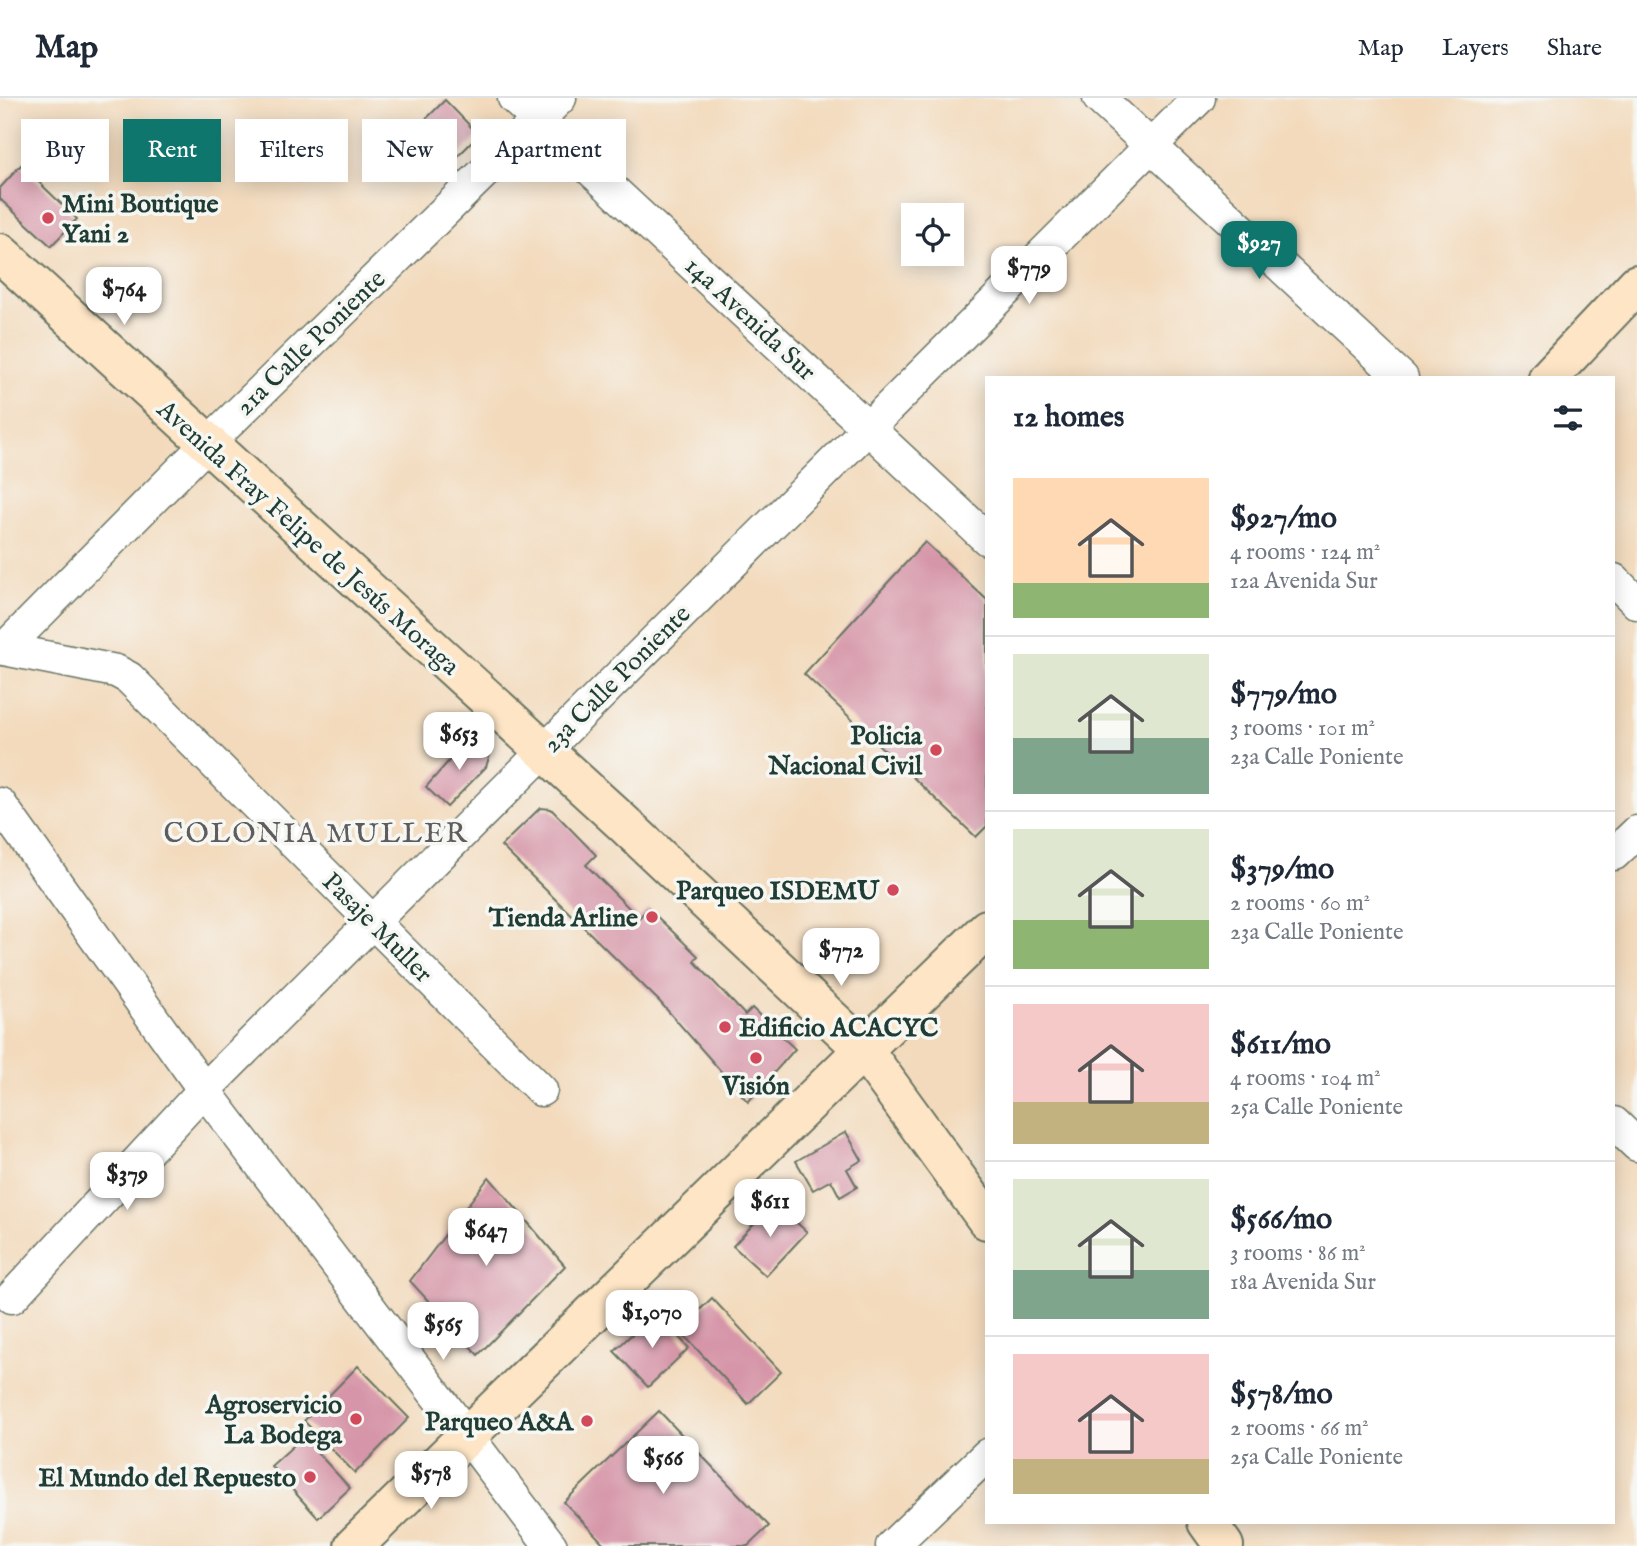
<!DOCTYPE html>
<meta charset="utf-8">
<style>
:root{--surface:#fff;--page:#f2f2f3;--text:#1f2937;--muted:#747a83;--line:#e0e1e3;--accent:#0f766e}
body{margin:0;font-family:"IM FELL English",serif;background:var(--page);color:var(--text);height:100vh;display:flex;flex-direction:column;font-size:26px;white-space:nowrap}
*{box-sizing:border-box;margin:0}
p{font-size:23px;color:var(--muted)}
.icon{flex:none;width:38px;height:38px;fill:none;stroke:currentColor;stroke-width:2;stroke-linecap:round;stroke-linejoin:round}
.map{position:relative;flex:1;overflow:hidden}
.side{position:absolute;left:985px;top:278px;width:630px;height:1148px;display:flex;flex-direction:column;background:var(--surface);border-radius:0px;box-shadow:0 4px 18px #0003}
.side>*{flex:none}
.top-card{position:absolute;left:21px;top:21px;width:665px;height:63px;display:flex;gap:14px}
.controls{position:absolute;left:901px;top:105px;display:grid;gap:14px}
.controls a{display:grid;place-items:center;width:63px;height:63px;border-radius:0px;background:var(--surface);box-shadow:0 4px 18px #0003;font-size:35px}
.price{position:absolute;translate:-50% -60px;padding:0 16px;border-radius:14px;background:#fff;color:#222;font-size:23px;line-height:46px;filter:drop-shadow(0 2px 4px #0008)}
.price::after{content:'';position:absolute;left:50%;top:42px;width:21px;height:16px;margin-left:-10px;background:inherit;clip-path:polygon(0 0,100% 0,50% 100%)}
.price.selected{background:var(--accent);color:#fff}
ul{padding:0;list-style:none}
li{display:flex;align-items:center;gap:21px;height:175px;padding:0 28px}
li+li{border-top:2px solid var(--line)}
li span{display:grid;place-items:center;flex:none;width:196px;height:140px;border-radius:0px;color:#555}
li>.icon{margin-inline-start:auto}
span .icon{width:84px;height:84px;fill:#fffc;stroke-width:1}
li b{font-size:30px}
h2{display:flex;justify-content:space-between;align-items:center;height:84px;padding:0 28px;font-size:30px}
.tag{padding:0 24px;border-radius:0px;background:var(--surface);box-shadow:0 4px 18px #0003;font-size:24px;line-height:63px}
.tag.selected{background:var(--accent);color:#fff}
header{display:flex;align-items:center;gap:42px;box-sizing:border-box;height:98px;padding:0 35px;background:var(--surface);border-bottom:2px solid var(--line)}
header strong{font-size:33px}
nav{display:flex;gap:38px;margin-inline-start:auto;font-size:24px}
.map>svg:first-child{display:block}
.building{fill:#d695a8}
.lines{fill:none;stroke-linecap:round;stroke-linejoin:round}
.street-casing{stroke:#697464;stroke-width:35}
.secondary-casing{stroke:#697464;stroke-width:42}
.street{stroke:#fff;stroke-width:32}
.secondary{stroke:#fde5c5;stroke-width:38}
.poi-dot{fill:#d1495b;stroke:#f6f6f2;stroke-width:2.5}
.labels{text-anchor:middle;stroke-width:7;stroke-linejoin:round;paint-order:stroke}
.poi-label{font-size:26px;font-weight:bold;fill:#1f3d34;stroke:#f6f6f2;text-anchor:end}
.street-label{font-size:26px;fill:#1f3d34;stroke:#f6f6f2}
.neighbourhood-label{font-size:28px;letter-spacing:2px;fill:#5f5c5d;stroke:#f6f6f2}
</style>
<header>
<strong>Map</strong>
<nav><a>Map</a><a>Layers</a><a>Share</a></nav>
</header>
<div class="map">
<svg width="1637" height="1448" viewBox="0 0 1637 1448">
<rect width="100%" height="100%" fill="#f6f6f2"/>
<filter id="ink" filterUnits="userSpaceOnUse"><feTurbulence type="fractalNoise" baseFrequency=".0143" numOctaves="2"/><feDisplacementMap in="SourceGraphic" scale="14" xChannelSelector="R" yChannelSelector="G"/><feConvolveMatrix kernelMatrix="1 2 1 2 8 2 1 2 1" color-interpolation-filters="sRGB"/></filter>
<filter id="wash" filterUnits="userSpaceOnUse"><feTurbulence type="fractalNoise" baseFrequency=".00686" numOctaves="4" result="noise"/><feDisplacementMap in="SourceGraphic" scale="28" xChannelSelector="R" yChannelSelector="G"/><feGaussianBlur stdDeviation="1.57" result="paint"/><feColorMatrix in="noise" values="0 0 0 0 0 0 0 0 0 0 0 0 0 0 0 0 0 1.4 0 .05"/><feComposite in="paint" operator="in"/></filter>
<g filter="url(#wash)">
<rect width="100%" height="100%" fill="#f3dabc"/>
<g id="blocks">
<!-- building -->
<g class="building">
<path d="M445,2L479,37L455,61L420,27Z"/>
<path d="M21,67L77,121L51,148L0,101V90Z"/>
<path d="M925,444L987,502V728L976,739L804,576Z"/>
<path d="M469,640L490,656L486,669L447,709L426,689Z"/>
<path d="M540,710L551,711L596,757L586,767L639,820L648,810L698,858L694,863L745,917L752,910L795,951L748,1004L660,904L501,748Z"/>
<path d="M846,1034L862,1062L847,1071L857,1089L840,1099L831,1082L813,1092L796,1063Z"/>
<path d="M489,1079L565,1168L478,1257L410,1183Z"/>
<path d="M774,1104L807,1134L766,1178L733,1148Z"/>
<path d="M712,1200L781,1274L748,1306L679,1232Z"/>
<path d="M656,1214L689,1250L648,1289L614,1253Z"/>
<path d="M358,1268L409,1320L355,1375L304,1323Z"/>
<path d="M659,1313L769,1428L748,1448H606L564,1404Z"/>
<path d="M303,1339L350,1390L318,1420L271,1368Z"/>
</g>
</g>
</g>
<g filter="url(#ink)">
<use href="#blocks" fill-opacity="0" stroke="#697464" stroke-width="2"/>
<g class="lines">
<!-- street casing -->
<g class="street-casing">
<g id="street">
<path d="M514,0L987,441"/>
<path d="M1099,0L1402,280"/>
<path d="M1614,482L1637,505"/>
<path d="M4,551L207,346L560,0"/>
<path d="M4,551L116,573L129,580L541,992"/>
<path d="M0,706L204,992L551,1448"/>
<path d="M1614,756L1637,734"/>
<path d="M1614,1025L1637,1047"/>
<path d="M12,1199L204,992L1199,0"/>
<path d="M892,1448L987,1357"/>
</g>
</g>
<!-- secondary casing -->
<g class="secondary-casing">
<g id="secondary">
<path d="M0,155L622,724L863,951L987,1122"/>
<path d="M1548,280L1637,186"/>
<path d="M1207,1424L1224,1448"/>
<path d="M354,1448L987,831"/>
</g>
</g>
<!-- street -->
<use href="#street" class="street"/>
<!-- secondary -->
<use href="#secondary" class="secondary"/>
</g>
</g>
<!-- markers -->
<g class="poi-dot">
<circle cx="48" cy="120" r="7"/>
<circle cx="936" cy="652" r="7"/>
<circle cx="893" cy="792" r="7"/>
<circle cx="652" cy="819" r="7"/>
<circle cx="725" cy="929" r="7"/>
<circle cx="756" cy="960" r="7"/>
<circle cx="356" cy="1321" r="7"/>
<circle cx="587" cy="1323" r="7"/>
<circle cx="310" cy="1379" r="7"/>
</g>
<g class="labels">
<!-- poi labels -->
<g class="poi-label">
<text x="62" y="114" text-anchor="start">Mini Boutique<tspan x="62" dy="30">Yani 2</tspan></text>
<text x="922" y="646">Policia<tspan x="922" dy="30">Nacional Civil</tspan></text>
<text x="879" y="801">Parqueo ISDEMU</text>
<text x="638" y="828">Tienda Arline</text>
<text x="739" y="938" text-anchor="start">Edificio ACACYC</text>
<text x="756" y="996" text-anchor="middle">Visión</text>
<text x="342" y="1315">Agroservicio<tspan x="342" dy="30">La Bodega</tspan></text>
<text x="573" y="1332">Parqueo A&amp;A</text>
<text x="296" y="1388">El Mundo del Repuesto</text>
</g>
<!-- street labels -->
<g class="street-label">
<text transform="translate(751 220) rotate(43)" y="9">14a Avenida Sur</text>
<text transform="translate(310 244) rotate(-44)" y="9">21a Calle Poniente</text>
<text transform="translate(309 439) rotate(42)" y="9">Avenida Fray Felipe de Jesús Moraga</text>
<text transform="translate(616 580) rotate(-45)" y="9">23a Calle Poniente</text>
<text transform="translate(378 829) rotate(45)" y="9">Pasaje Muller</text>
</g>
<!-- neighbourhood labels -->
<g class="neighbourhood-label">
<text x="316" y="744">COLONIA MULLER</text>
</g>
</g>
</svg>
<div class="controls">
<a><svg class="icon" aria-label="locate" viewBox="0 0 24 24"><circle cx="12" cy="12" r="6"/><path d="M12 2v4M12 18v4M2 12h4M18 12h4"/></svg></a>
</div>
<b class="price selected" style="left:1259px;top:183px">$927</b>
<b class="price" style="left:1029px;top:208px">$779</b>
<b class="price" style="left:124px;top:229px">$764</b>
<b class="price" style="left:459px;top:674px">$653</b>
<b class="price" style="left:841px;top:890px">$772</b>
<b class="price" style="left:127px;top:1114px">$379</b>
<b class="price" style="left:770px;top:1141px">$611</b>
<b class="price" style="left:486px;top:1170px">$647</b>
<b class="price" style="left:652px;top:1252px">$1,070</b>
<b class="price" style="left:443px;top:1264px">$565</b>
<b class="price" style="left:663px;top:1398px">$566</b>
<b class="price" style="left:431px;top:1413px">$578</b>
<div class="top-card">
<a class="tag">Buy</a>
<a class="tag selected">Rent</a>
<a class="tag">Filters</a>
<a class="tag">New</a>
<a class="tag">Apartment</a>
</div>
<section class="side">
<h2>12 homes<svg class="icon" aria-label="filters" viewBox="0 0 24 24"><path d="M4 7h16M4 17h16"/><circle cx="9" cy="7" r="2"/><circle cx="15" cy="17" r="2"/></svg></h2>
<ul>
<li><span style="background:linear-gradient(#ffd9b3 75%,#8fb573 0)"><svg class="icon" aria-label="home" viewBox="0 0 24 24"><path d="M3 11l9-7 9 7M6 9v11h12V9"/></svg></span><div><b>$927/mo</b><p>4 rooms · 124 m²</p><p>12a Avenida Sur</p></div></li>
<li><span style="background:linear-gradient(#dfe7d0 60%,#7fa58c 0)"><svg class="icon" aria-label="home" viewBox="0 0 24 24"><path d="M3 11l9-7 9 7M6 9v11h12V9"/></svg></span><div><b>$779/mo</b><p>3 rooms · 101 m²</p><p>23a Calle Poniente</p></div></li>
<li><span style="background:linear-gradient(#dfe7d0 65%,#8fb573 0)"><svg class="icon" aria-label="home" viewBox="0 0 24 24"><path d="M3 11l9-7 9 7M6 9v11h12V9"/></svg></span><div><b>$379/mo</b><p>2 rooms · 60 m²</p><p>23a Calle Poniente</p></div></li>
<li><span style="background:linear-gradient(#f6c9c9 70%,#c2b280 0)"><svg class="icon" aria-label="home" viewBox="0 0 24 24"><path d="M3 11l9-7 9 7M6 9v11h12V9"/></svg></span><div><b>$611/mo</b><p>4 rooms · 104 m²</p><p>25a Calle Poniente</p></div></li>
<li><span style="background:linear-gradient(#dfe7d0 65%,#7fa58c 0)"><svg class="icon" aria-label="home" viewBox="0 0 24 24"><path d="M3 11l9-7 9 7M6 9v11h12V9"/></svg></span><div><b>$566/mo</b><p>3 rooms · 86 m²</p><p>18a Avenida Sur</p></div></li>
<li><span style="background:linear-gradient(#f6c9c9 75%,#c2b280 0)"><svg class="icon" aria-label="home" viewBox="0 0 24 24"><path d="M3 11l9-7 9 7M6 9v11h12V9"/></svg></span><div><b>$578/mo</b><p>2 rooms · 66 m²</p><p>25a Calle Poniente</p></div></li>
</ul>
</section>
</div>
